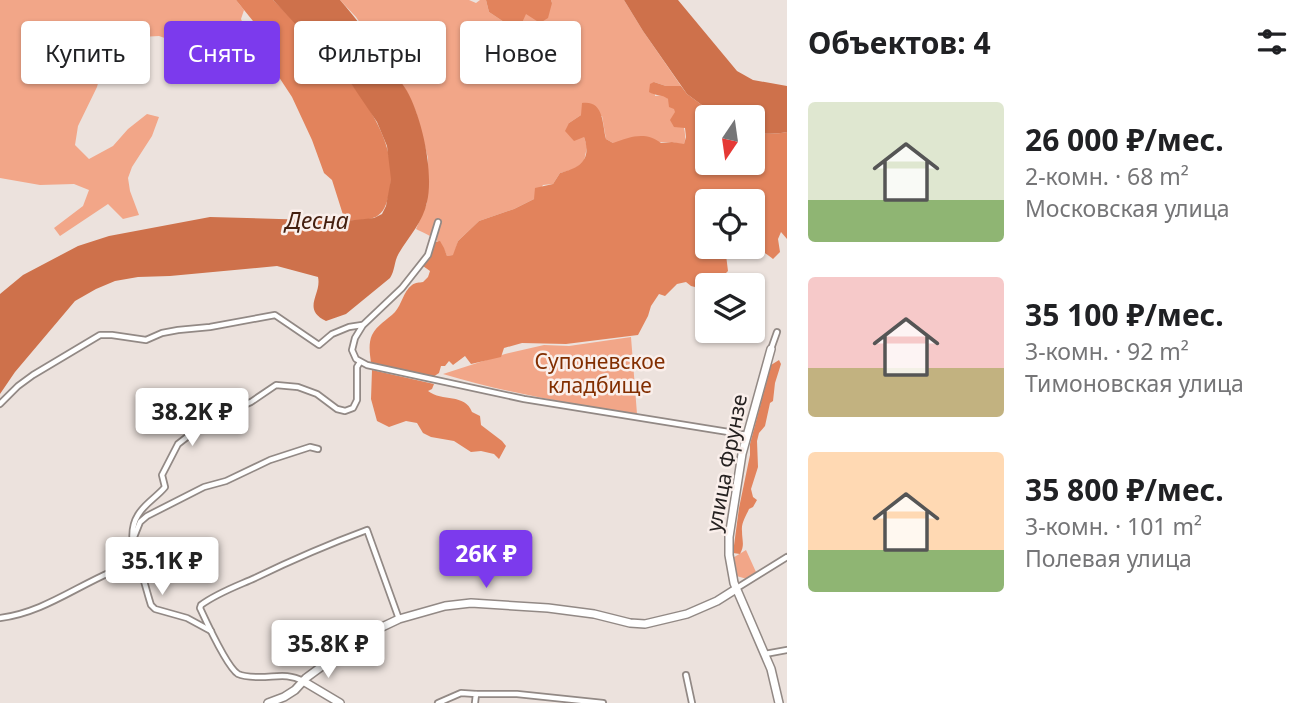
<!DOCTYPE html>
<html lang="ru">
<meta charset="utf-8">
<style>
:root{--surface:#fff;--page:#f2f2f2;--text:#202124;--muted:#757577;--accent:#7c3aed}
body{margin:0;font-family:"Noto Sans",sans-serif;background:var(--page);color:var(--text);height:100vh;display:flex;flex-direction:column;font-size:26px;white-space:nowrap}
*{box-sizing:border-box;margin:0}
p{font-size:23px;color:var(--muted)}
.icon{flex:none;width:38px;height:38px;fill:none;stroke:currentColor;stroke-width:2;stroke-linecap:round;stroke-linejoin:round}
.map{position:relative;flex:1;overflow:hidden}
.side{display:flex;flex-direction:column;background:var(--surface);width:525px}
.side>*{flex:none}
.guide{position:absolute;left:21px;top:21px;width:660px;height:63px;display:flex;gap:14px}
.needle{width:46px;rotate:193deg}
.controls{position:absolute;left:695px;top:105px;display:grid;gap:14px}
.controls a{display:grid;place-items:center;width:70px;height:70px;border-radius:7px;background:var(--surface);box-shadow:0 2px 5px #0004;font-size:35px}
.price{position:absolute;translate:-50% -60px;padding:0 16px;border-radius:7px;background:#fff;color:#222;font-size:23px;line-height:46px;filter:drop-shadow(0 2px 4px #0008)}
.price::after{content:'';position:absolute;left:50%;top:42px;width:21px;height:16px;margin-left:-10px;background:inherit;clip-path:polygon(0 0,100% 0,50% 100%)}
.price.active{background:var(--accent);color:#fff}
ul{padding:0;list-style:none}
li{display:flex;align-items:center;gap:21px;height:175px;padding:0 21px}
li span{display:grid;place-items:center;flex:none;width:196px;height:140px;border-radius:7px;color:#555}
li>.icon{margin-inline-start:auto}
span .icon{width:84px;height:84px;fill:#fffc;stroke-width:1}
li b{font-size:30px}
h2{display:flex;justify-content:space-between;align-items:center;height:84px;padding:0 21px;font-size:30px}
.pill{padding:0 24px;border-radius:7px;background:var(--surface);box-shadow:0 2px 5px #0004;font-size:24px;line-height:63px}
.pill.active{background:var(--accent);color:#fff}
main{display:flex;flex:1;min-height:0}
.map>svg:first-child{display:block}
.green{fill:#f2a688}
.forest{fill:#e2835c}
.water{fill:#ce714b}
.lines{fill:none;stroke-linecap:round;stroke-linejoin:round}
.street-casing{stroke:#928985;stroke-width:8}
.secondary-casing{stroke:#928985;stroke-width:10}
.street{stroke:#fff;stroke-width:4.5}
.secondary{stroke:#fff;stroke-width:7}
.labels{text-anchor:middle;stroke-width:5;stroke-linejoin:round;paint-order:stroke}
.park-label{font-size:21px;fill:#822e00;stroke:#faefeb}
.street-label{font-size:21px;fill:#252120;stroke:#faefeb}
.water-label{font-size:23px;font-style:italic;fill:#441f0f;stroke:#faefeb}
</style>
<main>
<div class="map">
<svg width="787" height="703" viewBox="0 0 787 703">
<rect width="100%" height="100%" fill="#ece2dd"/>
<!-- green -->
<g class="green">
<path d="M0,0H236L244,10L241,19L247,34L241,43L230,44L207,29L202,44L186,47L176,42L159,36L141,37L108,47L97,87L78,126L75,145L89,159L113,146L128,129L147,114L159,117L152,136L132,167L128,178L130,191L139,215L123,219L108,204L60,236L54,228L83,206L89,190L74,184L40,185L0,178Z"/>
<path d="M340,0H469L476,3L480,0H486L489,12L504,22L552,3L551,0H624L643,31L681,86H666L654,82L655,96L664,95L668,99C677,112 689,128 684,145L672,142L613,143L606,139L602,116L581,115L569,123L584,137L587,147L584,161L575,169L560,173L553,184L543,185L534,199L514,209L479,221L458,241L454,255L447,256C441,239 432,237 416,229L427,203L428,158L416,112L407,92L356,17Z"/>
<path d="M631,337L637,414C572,404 506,393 443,374L505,354L544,345L569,346Z"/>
<path d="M746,550L756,572L747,579L733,575L731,559Z"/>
</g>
<!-- forest -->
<g class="forest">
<path d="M236,0H273C318,47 402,118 390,189C384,222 374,219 345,221L332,180L324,173L312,140L292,97L273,68L270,42Z"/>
<path d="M486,0H551L552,3L548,18L540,23L526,14L521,25L511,28L504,22L489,12Z"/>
<path d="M654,82L666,86H681L687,94L718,117H707V163H752L753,131C764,135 776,134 787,132V239L781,232L778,239L780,252L773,259C769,255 762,252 759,249C748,238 753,215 752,201H707V247H725L728,271L720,279L728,285H707V290L691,286L686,282L677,284L665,296L659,294L651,306L648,316L638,335L566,344L522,343L504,348L501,357L471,364L465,356L453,365L449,361L445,366H441L439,373L433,377L371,363C370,354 368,344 372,335C377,325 387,320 395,312C402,304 403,292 412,285C416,282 419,283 423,282L428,277L430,271L423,266L429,258L435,242L440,241L444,248L447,256L453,255L458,241L479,221L514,209L534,199L535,188L553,184L560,173C580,168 592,160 584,137L574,141L565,131L569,123L581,115L582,103C604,100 602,123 606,139L613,143C630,137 645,131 661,143L672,142L684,144L686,137L685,128L674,127L670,120L675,112L674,109L669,107L668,99C662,94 655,96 649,92L650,84Z"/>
<path d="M779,360L781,364L775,383L773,401L770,403L765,426L759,433L757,441L758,467L751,489L753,497L757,500L753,507L749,509C746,516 741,523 742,531C742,541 745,545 740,554L733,553L739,508L750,455V444L771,365Z"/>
<path d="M372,370L434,384L432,389L428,391C442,402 465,393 472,412L480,416L481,425L502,441L506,446L499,459L494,454L481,451L471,452L454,441L431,437L423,433L417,423L406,421L389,427L377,421L371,399Z"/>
</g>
<!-- water -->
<g class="water">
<path d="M273,0H340C357,19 371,39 385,60C392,71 401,81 407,91C422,118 434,172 427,202C423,222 409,236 399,253C394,261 395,271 390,278L346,314L326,321C301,309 322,294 318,277L277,266L170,276L138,277L115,281L96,289L75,301L15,372L0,394V294L23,275L78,246L109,236L210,217L345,221L374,218L382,214L386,206L391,179L387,146L377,122L352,85Z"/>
<path d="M624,0H678L737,71L753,80L787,86V132C776,134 764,135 753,131L752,117H718L687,94L643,31Z"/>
</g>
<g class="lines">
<!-- street casing -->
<g class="street-casing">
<g id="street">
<path d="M438,222L428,255L402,288L363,325L355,338L352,350L356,359L367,365L524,399L747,435"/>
<path d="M771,349L777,332"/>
<path d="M0,404L18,386L33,375L100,335H112L146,340L162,333L178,330L210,327L275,315L319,345L332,334L349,327L362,325"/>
<path d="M134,537L140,522L147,516L204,487L226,481L270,460L310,447L318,449"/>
<path d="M737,588L787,557"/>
<path d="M0,618C41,613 74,588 111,572C120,569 129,568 138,566"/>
<path d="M211,631L187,618L155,609L151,605C148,596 146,587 143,578C136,559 126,534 138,515C145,503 157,497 165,487L162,475L178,444L187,437L226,413L251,402L276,385L298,387L317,394L337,409L345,411L353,408L357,400V367L360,362"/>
<path d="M765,654L787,650"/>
<path d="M686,675L692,703"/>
<path d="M303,681C288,673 276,677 260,677C253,677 244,677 238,674C227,667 206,621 200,608L201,605C217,593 237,586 255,578C292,560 329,544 367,530L399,619"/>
<path d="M476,694H517L603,703"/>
<path d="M438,703L461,693L476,694L475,703"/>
</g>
</g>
<!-- secondary casing -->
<g class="secondary-casing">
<g id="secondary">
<path d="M771,349L742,454L729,537V555L734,583L771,669L779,703"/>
<path d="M303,681L340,703"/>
<path d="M268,703L284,697L295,690L306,678L363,636L399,619L445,606L471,603L548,608L594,614L630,623L645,624L687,614L717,601L736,589"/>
</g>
</g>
<!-- street -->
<use href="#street" class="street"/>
<!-- secondary -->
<use href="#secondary" class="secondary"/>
</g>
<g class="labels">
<!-- park labels -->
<g class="park-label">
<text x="600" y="369">Супоневское<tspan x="600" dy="24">кладбище</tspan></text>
</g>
<!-- street labels -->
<g class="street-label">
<text transform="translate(727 463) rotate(-79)" y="7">улица Фрунзе</text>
</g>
<!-- water labels -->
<g class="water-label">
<text x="317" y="229">Десна</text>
</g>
</g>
</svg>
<div class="controls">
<a><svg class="needle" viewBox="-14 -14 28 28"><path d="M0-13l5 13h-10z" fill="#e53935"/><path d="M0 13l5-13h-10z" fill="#757577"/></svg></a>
<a><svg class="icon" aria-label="locate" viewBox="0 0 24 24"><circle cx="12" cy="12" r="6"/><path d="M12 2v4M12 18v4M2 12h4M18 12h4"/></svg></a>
<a><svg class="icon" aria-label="layers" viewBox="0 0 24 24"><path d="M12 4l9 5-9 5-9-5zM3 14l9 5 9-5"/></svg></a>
</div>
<b class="price" style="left:192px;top:448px">38.2K ₽</b>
<b class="price active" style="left:486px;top:590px">26K ₽</b>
<b class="price" style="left:162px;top:597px">35.1K ₽</b>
<b class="price" style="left:328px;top:680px">35.8K ₽</b>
<div class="guide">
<a class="pill">Купить</a>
<a class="pill active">Снять</a>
<a class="pill">Фильтры</a>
<a class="pill">Новое</a>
</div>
</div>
<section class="side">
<h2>Объектов: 4<svg class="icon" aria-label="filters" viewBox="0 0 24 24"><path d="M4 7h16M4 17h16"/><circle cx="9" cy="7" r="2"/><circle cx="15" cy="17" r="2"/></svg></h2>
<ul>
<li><span style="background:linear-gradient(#dfe7d0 70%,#8fb573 0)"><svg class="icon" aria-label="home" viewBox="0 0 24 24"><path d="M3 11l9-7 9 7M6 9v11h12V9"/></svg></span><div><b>26 000 ₽/мес.</b><p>2-комн. · 68 m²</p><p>Московская улица</p></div></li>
<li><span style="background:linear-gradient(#f6c9c9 65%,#c2b280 0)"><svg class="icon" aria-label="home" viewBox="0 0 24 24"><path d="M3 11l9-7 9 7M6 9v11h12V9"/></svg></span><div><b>35 100 ₽/мес.</b><p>3-комн. · 92 m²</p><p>Тимоновская улица</p></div></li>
<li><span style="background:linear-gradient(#ffd9b3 70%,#8fb573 0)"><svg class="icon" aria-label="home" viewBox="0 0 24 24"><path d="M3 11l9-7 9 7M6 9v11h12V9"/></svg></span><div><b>35 800 ₽/мес.</b><p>3-комн. · 101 m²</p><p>Полевая улица</p></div></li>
</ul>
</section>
</main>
